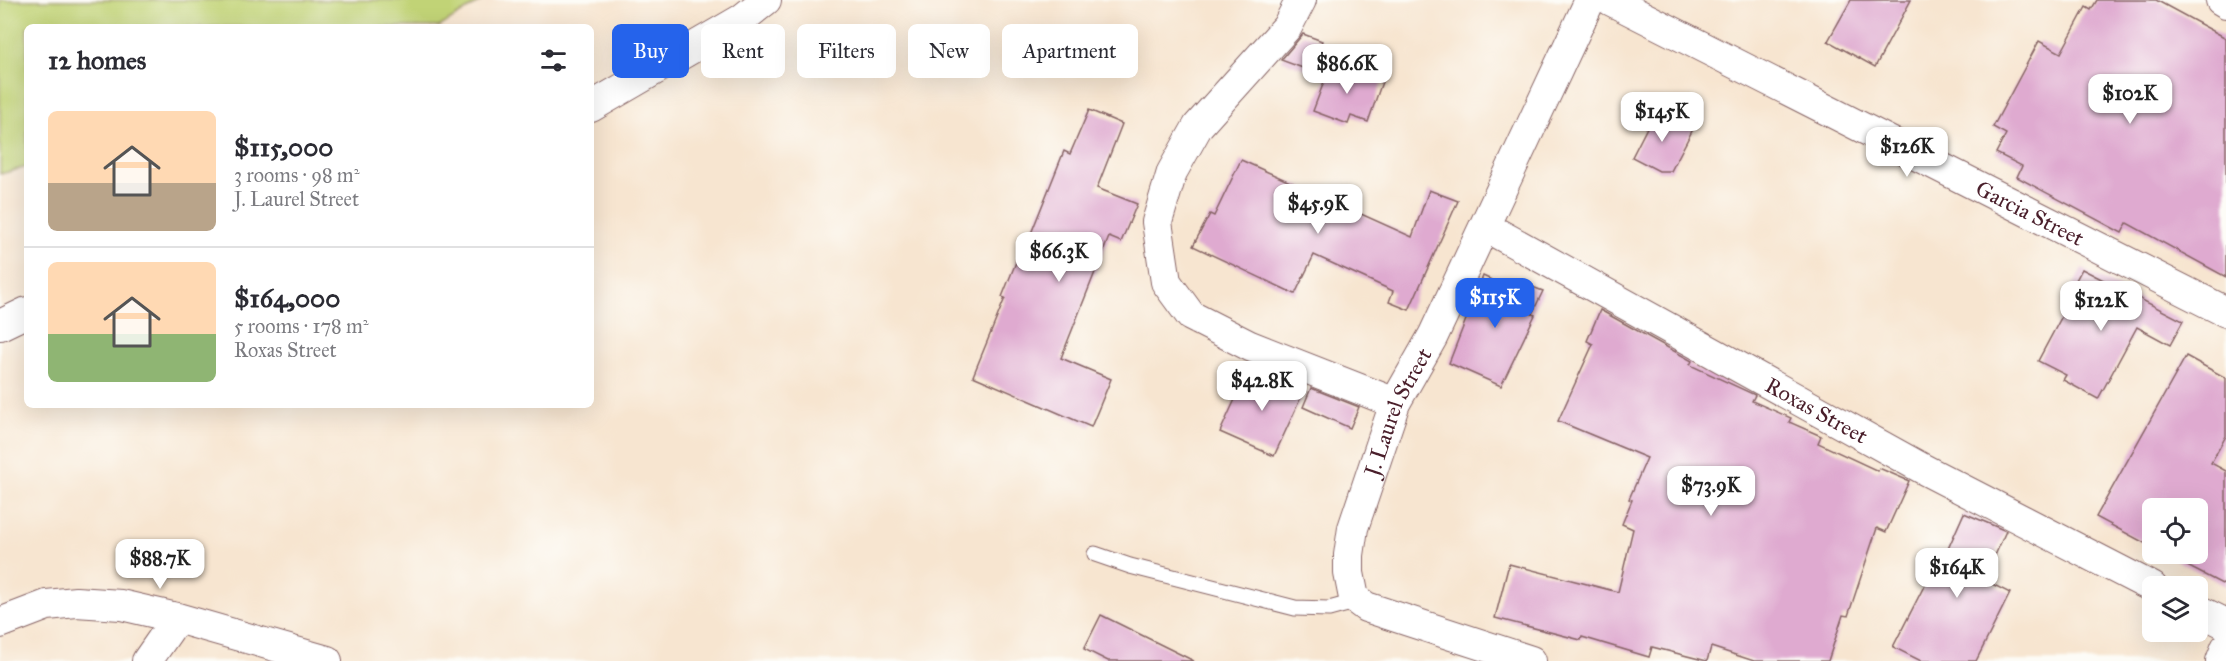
<!DOCTYPE html>
<meta charset="utf-8">
<style>
:root{--surface:#fff;--page:#f7f7f7;--text:#2b2b33;--muted:#7c7c81;--line:#e1e1e2;--accent:#2563eb}
body{margin:0;font-family:"IM FELL Great Primer",serif;background:var(--page);color:var(--text);height:100vh;display:flex;flex-direction:column;font-size:22px;white-space:nowrap}
*{box-sizing:border-box;margin:0}
p{font-size:20px;color:var(--muted)}
.icon{flex:none;width:33px;height:33px;fill:none;stroke:currentColor;stroke-width:2;stroke-linecap:round;stroke-linejoin:round}
.map{position:relative;flex:1;overflow:hidden}
.sheet{position:absolute;left:24px;top:24px;width:570px;height:384px;display:flex;flex-direction:column;background:var(--surface);border-radius:9px;box-shadow:0 6px 24px #0002}
.sheet>*{flex:none}
.top-card{position:absolute;left:612px;top:24px;width:570px;height:54px;display:flex;gap:12px}
.buttons{position:absolute;left:2142px;top:498px;display:grid;gap:12px}
.buttons a{display:grid;place-items:center;width:66px;height:66px;border-radius:9px;background:var(--surface);box-shadow:0 6px 24px #0002;font-size:30px}
.price{position:absolute;translate:-50% -51px;padding:0 14px;border-radius:12px;background:#fff;color:#222;font-size:20px;line-height:39px;filter:drop-shadow(0 2px 3px #0008)}
.price::after{content:'';position:absolute;left:50%;top:36px;width:18px;height:14px;margin-left:-9px;background:inherit;clip-path:polygon(0 0,100% 0,50% 100%)}
.price.active{background:var(--accent);color:#fff}
ul{padding:0;list-style:none}
li{display:flex;align-items:center;gap:18px;height:150px;padding:0 24px}
li+li{border-top:2px solid var(--line)}
li span{display:grid;place-items:center;flex:none;width:168px;height:120px;border-radius:9px;color:#555}
li>.icon{margin-inline-start:auto}
span .icon{width:72px;height:72px;fill:#fffc;stroke-width:1}
li b{font-size:26px}
h2{display:flex;justify-content:space-between;align-items:center;height:72px;padding:0 24px;font-size:26px}
.chip{padding:0 21px;border-radius:9px;background:var(--surface);box-shadow:0 6px 24px #0002;font-size:21px;line-height:54px}
.chip.active{background:var(--accent);color:#fff}
.map>svg:first-child{display:block}
.green{fill:#c1d376;stroke:#867950;stroke-width:1.5}
.building{fill:#dfaad0}
.lines{fill:none;stroke-linecap:round;stroke-linejoin:round}
.lane-casing{stroke:#876465;stroke-width:17}
.street-casing{stroke:#876465;stroke-width:32}
.lane{stroke:#fff;stroke-width:15}
.street{stroke:#fff;stroke-width:30}
.labels{text-anchor:middle;stroke-width:4.5;stroke-linejoin:round;paint-order:stroke}
.street-label{font-size:22px;fill:#4a1f2b;stroke:#fdfcf7}
</style>
<div class="map">
<svg width="2226" height="661" viewBox="0 0 2226 661">
<rect width="100%" height="100%" fill="#fdfcf7"/>
<filter id="ink" filterUnits="userSpaceOnUse"><feTurbulence type="fractalNoise" baseFrequency=".0167" numOctaves="2"/><feDisplacementMap in="SourceGraphic" scale="12" xChannelSelector="R" yChannelSelector="G"/><feConvolveMatrix kernelMatrix="1 2 1 2 8 2 1 2 1" color-interpolation-filters="sRGB"/></filter>
<filter id="wash" filterUnits="userSpaceOnUse"><feTurbulence type="fractalNoise" baseFrequency=".008" numOctaves="4" result="noise"/><feDisplacementMap in="SourceGraphic" scale="24" xChannelSelector="R" yChannelSelector="G"/><feGaussianBlur stdDeviation="1.35" result="paint"/><feColorMatrix in="noise" values="0 0 0 0 0 0 0 0 0 0 0 0 0 0 0 0 0 1.4 0 .05"/><feComposite in="paint" operator="in"/></filter>
<g filter="url(#wash)">
<rect width="100%" height="100%" fill="#f7e5d0"/>
<!-- green -->
<path class="green" d="M0,0H483L439,27H27V167L0,174Z"/>
<g id="blocks">
<!-- building -->
<g class="building">
<path d="M1851,0H1911L1875,67L1828,41Z"/>
<path d="M2097,0H2156L2226,38V277L2127,223L2122,233L2017,177L2022,166L1996,153L2006,134L1993,127L2039,41L2061,53L2086,7L2091,10Z"/>
<path d="M1303,34L1322,41L1311,71L1281,60Z"/>
<path d="M1331,63L1382,82L1368,122L1351,116L1348,124L1313,111Z"/>
<path d="M1089,110L1122,124L1097,188L1137,204L1121,242L1109,237L1061,358L1111,379L1091,427L973,376L1005,298L1002,297L1027,235L1030,236L1064,151L1070,154Z"/>
<path d="M1656,110L1693,129L1671,171H1659L1632,157Z"/>
<path d="M1241,160L1412,237L1429,190L1458,201L1409,310L1389,302L1393,291L1314,255L1295,294L1193,246L1210,214L1214,216Z"/>
<path d="M2082,269L2183,321L2170,345L2137,327L2098,399L2063,380L2066,375L2038,361L2071,299L2067,297Z"/>
<path d="M1483,276L1513,290L1517,281L1543,291L1532,314L1535,315L1501,386L1449,363Z"/>
<path d="M1600,310L1692,361L1690,365L1755,395L1752,401L1791,418L1789,422L1821,436L1818,443L1878,471L1879,468L1909,481L1886,532L1877,528L1848,616L1843,615L1828,661H1754L1711,647L1707,661L1652,647L1649,657L1582,637L1581,640L1495,618L1509,564L1618,592L1633,529L1622,524L1632,500L1629,499L1647,458L1558,421L1593,344L1587,341Z"/>
<path d="M2186,356L2226,378V436L2211,463L2226,471V586L2164,554H2198V508H2152V547L2096,517Z"/>
<path d="M1249,369L1303,393L1274,456L1220,432Z"/>
<path d="M1311,388L1359,407L1350,428L1303,407Z"/>
<path d="M1964,513L2006,531L1984,580L2010,593L1976,661H1921L1893,647L1939,557L1943,560Z"/>
<path d="M1101,615L1194,661H1108L1084,649Z"/>
</g>
</g>
</g>
<g filter="url(#ink)">
<use href="#blocks" fill-opacity="0" stroke="#876465" stroke-width="1.5"/>
<g class="lines">
<!-- lane casing -->
<g class="lane-casing">
<path id="lane" d="M1095,554L1130,566L1295,608L1329,609L1351,603L1354,598"/>
</g>
<!-- street casing -->
<g class="street-casing">
<g id="street">
<path d="M1301,0L1287,27L1198,126L1172,172L1157,222L1166,282L1191,316L1250,346L1395,403"/>
<path id="s1" d="M1610,0L2226,312"/>
<path d="M2221,0L2226,3"/>
<path d="M591,107L742,19L766,0"/>
<path id="s2" d="M1486,227L1925,470L2152,587"/>
<path d="M0,325L27,312"/>
<path d="M2198,610L2226,624"/>
<path d="M0,623L47,605L76,602L121,605L177,618L327,661"/>
<path d="M147,661L177,618"/>
<path id="s3" d="M1531,661L1366,607L1354,598L1349,573V555L1353,528L1395,403L1433,336L1590,0"/>
<path d="M2221,661L2226,648"/>
</g>
</g>
<!-- lane -->
<use href="#lane" class="lane"/>
<!-- street -->
<use href="#street" class="street"/>
</g>
</g>
<g class="labels">
<!-- street labels -->
<g class="street-label">
<text dy="8" stroke="none"><textPath href="#s1" startOffset="471">Garcia Street</textPath></text>
<text dy="8" stroke="none"><textPath href="#s2" startOffset="378">Roxas Street</textPath></text>
<text dy="8" stroke="none"><textPath href="#s3" startOffset="384">J. Laurel Street</textPath></text>
</g>
</g>
</svg>
<div class="buttons">
<a><svg class="icon" aria-label="locate" viewBox="0 0 24 24"><circle cx="12" cy="12" r="6"/><path d="M12 2v4M12 18v4M2 12h4M18 12h4"/></svg></a>
<a><svg class="icon" aria-label="layers" viewBox="0 0 24 24"><path d="M12 4l9 5-9 5-9-5zM3 14l9 5 9-5"/></svg></a>
</div>
<b class="price" style="left:1347px;top:95px">$86.6K</b>
<b class="price" style="left:2130px;top:125px">$102K</b>
<b class="price" style="left:1662px;top:143px">$145K</b>
<b class="price" style="left:1907px;top:178px">$126K</b>
<b class="price" style="left:1318px;top:235px">$45.9K</b>
<b class="price" style="left:1059px;top:283px">$66.3K</b>
<b class="price active" style="left:1495px;top:329px">$115K</b>
<b class="price" style="left:2101px;top:332px">$122K</b>
<b class="price" style="left:1262px;top:412px">$42.8K</b>
<b class="price" style="left:1711px;top:517px">$73.9K</b>
<b class="price" style="left:160px;top:590px">$88.7K</b>
<b class="price" style="left:1957px;top:599px">$164K</b>
<div class="top-card">
<a class="chip active">Buy</a>
<a class="chip">Rent</a>
<a class="chip">Filters</a>
<a class="chip">New</a>
<a class="chip">Apartment</a>
</div>
<section class="sheet">
<h2>12 homes<svg class="icon" aria-label="filters" viewBox="0 0 24 24"><path d="M4 7h16M4 17h16"/><circle cx="9" cy="7" r="2"/><circle cx="15" cy="17" r="2"/></svg></h2>
<ul>
<li><span style="background:linear-gradient(#ffd9b3 60%,#b9a48a 0)"><svg class="icon" aria-label="home" viewBox="0 0 24 24"><path d="M3 11l9-7 9 7M6 9v11h12V9"/></svg></span><div><b>$115,000</b><p>3 rooms · 98 m²</p><p>J. Laurel Street</p></div></li>
<li><span style="background:linear-gradient(#ffd9b3 60%,#8fb573 0)"><svg class="icon" aria-label="home" viewBox="0 0 24 24"><path d="M3 11l9-7 9 7M6 9v11h12V9"/></svg></span><div><b>$164,000</b><p>5 rooms · 178 m²</p><p>Roxas Street</p></div></li>
</ul>
</section>
</div>
